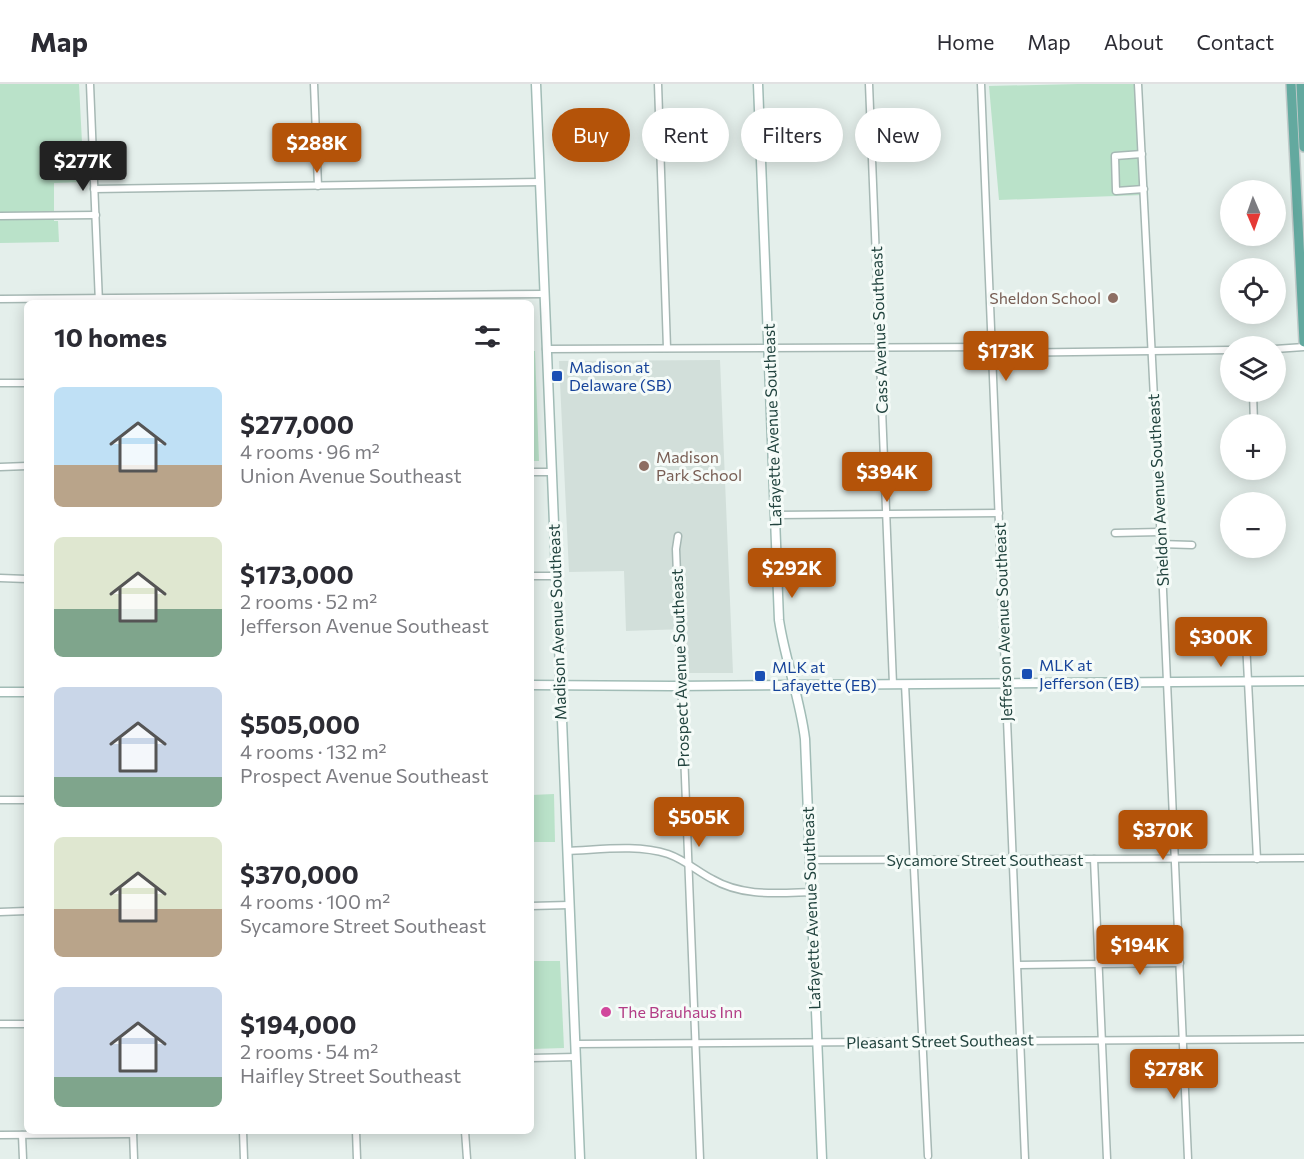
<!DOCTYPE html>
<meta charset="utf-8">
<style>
:root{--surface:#fff;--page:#f7f7f7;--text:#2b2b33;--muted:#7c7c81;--line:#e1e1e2;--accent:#b45309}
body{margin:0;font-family:Commissioner,sans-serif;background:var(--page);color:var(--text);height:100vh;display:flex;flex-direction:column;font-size:22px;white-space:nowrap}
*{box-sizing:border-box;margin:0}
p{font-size:20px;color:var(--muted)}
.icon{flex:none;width:33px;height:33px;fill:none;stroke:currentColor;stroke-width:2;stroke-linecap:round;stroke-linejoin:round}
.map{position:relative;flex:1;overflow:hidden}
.drawer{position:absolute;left:24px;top:216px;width:510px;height:834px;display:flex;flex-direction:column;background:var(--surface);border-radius:9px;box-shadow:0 3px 15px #0003}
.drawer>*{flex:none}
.hud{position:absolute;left:552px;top:24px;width:570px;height:54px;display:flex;gap:12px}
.needle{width:39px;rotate:178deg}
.fabs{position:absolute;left:1220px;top:96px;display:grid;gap:12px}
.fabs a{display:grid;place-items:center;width:66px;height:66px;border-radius:50%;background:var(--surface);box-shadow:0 3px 15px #0003;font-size:30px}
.price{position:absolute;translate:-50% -51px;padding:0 14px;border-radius:6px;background:var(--accent);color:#fff;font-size:20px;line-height:39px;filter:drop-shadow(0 2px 3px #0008)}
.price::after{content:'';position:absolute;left:50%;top:36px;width:18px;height:14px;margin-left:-9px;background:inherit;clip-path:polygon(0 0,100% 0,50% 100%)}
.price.current{background:#222;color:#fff}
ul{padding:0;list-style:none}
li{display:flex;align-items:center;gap:18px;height:150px;padding:0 30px}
li span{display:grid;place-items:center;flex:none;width:168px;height:120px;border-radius:9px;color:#555}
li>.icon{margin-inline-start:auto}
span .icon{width:72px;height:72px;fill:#fffc;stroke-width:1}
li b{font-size:26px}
h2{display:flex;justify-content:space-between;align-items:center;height:72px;padding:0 30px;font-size:26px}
.pill{padding:0 21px;border-radius:27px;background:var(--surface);box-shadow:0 3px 15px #0003;font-size:21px;line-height:54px}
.pill.current{background:var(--accent);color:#fff}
header{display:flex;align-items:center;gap:36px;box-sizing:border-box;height:84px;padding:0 30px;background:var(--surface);border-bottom:2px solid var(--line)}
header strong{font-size:28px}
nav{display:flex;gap:33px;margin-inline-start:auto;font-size:21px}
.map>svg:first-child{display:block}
.built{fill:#d2dfda}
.green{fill:#bae2c9}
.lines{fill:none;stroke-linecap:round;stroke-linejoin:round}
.street-casing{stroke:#a6b8b4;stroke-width:9}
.secondary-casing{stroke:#a1bcb6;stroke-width:11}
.primary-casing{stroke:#c1cac9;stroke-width:12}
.street{stroke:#fff;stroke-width:6}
.secondary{stroke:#fff;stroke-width:8}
.primary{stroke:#63a99f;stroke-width:9}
.education-dot{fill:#8d6e63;stroke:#f5fbf8;stroke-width:2}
.transit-dot{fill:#1a4fb4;stroke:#f5fbf8;stroke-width:2}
.hotel-dot{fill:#d1479c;stroke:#f5fbf8;stroke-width:2}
.labels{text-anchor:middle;stroke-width:6;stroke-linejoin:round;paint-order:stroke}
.education-label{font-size:16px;fill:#785e54;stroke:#f5fbf8;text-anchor:end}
.street-label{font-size:16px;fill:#21433e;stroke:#f5fbf8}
.transit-label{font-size:16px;fill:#164399;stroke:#f5fbf8;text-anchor:start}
.hotel-label{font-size:16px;fill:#b23c85;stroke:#f5fbf8;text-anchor:start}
</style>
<header>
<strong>Map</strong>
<nav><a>Home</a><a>Map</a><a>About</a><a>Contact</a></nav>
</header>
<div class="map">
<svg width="1304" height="1075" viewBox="0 0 1304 1075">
<rect width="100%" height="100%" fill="#e4efeb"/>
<!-- built -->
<path class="built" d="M720,276L733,589H687L685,545L626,547L624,487L569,488L559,277Z"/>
<!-- green -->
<g class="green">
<path d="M0,0H79L84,98L54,99V137H58L59,158L0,159Z"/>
<path d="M1078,0H1138L1144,111L999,116L989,2Z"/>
<path d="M531,267H535L539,377H531Z"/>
<path d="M554,710L555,758H531V711Z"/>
<path d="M531,877H560L564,964L531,965Z"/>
</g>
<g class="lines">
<!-- street casing -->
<g class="street-casing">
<g id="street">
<path d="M90,0L99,219"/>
<path d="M314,0L318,102"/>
<path d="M658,0L667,264"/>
<path d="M869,0L893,600"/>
<path d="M981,0L1025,1075"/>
<path d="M1138,0L1158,393L1188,1075"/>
<path d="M1142,70L1115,72L1116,107L1144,105"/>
<path d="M94,105L540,98"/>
<path d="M0,132L96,131"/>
<path d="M0,215L544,210"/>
<path d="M546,265C695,263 844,263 993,263"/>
<path d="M1275,265L1304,263"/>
<path d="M993,269L1230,266"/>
<path d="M0,299H27"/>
<path d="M1253,308L1254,340"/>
<path d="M0,383L27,382"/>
<path d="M531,388H550"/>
<path d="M775,431L999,429"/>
<path d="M1115,449L1160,448"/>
<path d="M678,452L676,465L700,1075"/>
<path d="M1160,460L1192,461"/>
<path d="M531,492H555"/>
<path d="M0,494L27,495"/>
<path d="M1245,538L1257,775"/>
<path d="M905,600L928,1072"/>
<path d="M0,716H27"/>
<path d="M567,767C599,766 636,760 668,770C685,776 697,787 712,795C743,813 777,809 811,808"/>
<path d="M1094,775L1107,1075"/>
<path d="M810,776L1304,774"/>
<path d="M531,822L569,821"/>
<path d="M0,828L27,827"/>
<path d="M1018,881L1180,879"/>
<path d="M0,940H27"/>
<path d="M576,960L1304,955"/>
<path d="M531,974L576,973"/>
<path d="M243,1047L244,1075"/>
<path d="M356,1047L357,1075"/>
<path d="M465,1047L467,1075"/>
<path d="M133,1048L134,1075"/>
<path d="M0,1051L133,1050"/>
<path d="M22,1051L23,1075"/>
</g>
</g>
<!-- secondary casing -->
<g class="secondary-casing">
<g id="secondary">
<path d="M536,0L580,1075"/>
<path d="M758,0L779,536C785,576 800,614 805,655L822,1075"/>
<path d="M531,601L672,602L1304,597"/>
<path d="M0,608H27"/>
</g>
</g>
<!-- primary casing -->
<g class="primary-casing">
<g id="primary">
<path d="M1291,0L1304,258"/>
<path d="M1301,0L1304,63"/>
</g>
</g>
<!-- street -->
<use href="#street" class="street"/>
<!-- secondary -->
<use href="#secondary" class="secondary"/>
<!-- primary -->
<use href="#primary" class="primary"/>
</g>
<!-- markers -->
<g class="education-dot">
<circle cx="1113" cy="214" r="6"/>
<circle cx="644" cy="382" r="6"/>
</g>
<g class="transit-dot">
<rect x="551" y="286" width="12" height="12" rx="3"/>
<rect x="1021" y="584" width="12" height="12" rx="3"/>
<rect x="754" y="586" width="12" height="12" rx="3"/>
</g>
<circle class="hotel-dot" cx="606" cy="928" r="6"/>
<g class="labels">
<!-- education labels -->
<g class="education-label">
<text x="1101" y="220">Sheldon School</text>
<text x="656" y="379" text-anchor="start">Madison<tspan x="656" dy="18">Park School</tspan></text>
</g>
<!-- street labels -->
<g class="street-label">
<text transform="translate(879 246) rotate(-92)" y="6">Cass Avenue Southeast</text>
<text transform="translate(772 341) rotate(-92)" y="6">Lafayette Avenue Southeast</text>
<text transform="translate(1158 406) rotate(-93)" y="6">Sheldon Avenue Southeast</text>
<text transform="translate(557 538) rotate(-92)" y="6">Madison Avenue Southeast</text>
<text transform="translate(1003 538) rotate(-92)" y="6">Jefferson Avenue Southeast</text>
<text transform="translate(680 584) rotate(-92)" y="6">Prospect Avenue Southeast</text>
<text x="985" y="782">Sycamore Street Southeast</text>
<text transform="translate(811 824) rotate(-92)" y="6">Lafayette Avenue Southeast</text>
<text transform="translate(940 957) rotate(-1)" y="6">Pleasant Street Southeast</text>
</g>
<!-- transit labels -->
<g class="transit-label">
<text x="569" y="289">Madison at<tspan x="569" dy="18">Delaware (SB)</tspan></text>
<text x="1039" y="587">MLK at<tspan x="1039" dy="18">Jefferson (EB)</tspan></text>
<text x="772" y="589">MLK at<tspan x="772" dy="18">Lafayette (EB)</tspan></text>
</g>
<!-- hotel labels -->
<g class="hotel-label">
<text x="618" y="934">The Brauhaus Inn</text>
</g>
</g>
</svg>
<div class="fabs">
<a><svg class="needle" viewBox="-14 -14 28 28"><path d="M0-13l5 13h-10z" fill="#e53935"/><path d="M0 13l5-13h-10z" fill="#7c7c81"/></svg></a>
<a><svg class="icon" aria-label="locate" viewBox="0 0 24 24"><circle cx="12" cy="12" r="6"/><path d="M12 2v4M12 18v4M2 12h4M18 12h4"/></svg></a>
<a><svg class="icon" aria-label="layers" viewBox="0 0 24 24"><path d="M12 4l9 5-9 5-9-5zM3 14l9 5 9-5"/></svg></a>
<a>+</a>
<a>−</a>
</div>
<b class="price" style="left:317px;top:90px">$288K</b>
<b class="price current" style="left:83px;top:108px">$277K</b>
<b class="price" style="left:1006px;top:298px">$173K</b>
<b class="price" style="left:887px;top:419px">$394K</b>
<b class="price" style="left:792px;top:515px">$292K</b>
<b class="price" style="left:1221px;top:584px">$300K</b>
<b class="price" style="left:699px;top:764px">$505K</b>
<b class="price" style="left:1163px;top:777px">$370K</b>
<b class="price" style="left:1140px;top:892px">$194K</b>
<b class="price" style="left:1174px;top:1016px">$278K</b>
<div class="hud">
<a class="pill current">Buy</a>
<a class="pill">Rent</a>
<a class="pill">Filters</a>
<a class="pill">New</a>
</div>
<section class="drawer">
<h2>10 homes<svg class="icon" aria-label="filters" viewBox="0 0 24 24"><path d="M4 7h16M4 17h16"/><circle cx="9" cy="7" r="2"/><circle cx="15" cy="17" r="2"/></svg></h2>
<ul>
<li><span style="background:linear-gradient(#bfe0f5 65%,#b9a48a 0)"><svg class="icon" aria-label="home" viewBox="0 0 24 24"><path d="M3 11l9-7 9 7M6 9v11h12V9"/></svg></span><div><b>$277,000</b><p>4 rooms · 96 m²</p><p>Union Avenue Southeast</p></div></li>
<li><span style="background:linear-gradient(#dfe7d0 60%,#7fa58c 0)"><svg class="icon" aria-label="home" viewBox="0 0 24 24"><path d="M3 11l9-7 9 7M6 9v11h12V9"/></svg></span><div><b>$173,000</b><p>2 rooms · 52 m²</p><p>Jefferson Avenue Southeast</p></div></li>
<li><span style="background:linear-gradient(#c9d6e8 75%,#7fa58c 0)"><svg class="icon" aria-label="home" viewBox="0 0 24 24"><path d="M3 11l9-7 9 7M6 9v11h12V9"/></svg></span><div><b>$505,000</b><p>4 rooms · 132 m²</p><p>Prospect Avenue Southeast</p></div></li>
<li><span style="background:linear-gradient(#dfe7d0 60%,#b9a48a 0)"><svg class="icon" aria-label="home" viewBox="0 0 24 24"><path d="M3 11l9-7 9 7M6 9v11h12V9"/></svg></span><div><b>$370,000</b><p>4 rooms · 100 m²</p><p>Sycamore Street Southeast</p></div></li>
<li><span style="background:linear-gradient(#c9d6e8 75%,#7fa58c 0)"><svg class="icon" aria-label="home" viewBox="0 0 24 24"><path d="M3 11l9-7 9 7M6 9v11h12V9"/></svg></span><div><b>$194,000</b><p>2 rooms · 54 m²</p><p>Haifley Street Southeast</p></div></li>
</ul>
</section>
</div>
